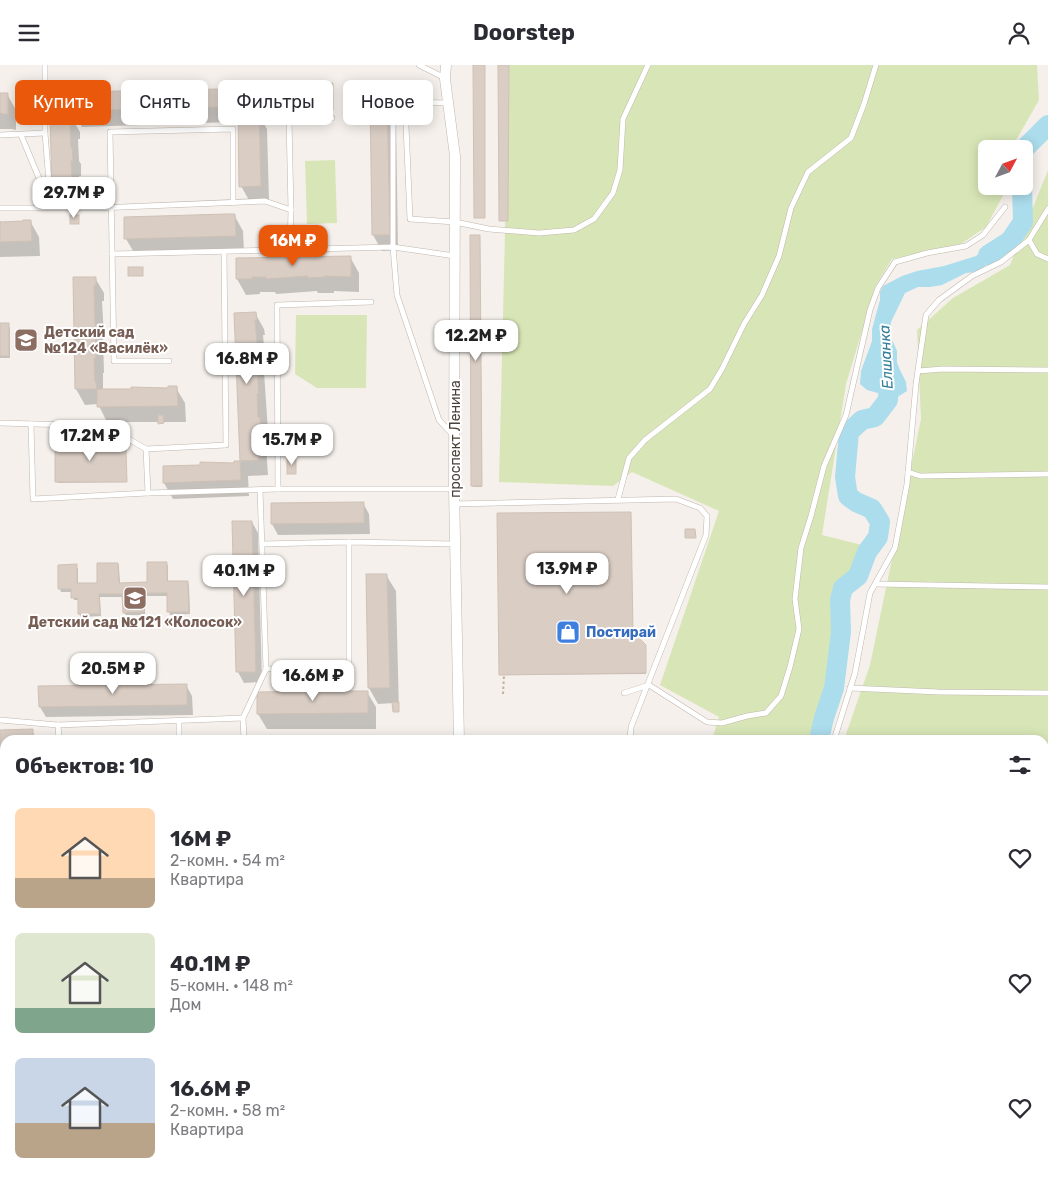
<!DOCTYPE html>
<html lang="ru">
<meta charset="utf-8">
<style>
:root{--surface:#fff;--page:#f2f2f3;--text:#2b2b33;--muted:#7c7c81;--accent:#ea580c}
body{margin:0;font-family:Rubik,sans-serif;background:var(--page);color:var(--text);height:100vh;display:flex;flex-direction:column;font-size:19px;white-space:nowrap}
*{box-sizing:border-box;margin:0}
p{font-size:16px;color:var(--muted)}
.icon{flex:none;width:28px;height:28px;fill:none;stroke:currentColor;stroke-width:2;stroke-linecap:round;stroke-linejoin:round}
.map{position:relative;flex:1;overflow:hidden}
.drawer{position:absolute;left:0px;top:670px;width:1049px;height:446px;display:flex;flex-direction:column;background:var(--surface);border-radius:15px 15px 0 0;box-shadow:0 2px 12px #0003}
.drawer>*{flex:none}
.hud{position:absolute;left:15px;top:15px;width:500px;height:45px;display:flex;gap:10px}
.needle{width:32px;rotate:49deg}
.controls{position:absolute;left:978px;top:75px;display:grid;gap:10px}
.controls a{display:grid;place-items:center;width:55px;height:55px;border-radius:8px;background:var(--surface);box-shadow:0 2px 12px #0003;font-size:25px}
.price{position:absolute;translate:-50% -42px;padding:0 11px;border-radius:10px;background:#fff;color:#222;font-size:16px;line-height:32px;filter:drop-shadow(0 1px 2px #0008)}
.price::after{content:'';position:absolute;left:50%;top:30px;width:15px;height:11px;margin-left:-8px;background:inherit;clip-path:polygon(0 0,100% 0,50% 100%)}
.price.current{background:var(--accent);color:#fff}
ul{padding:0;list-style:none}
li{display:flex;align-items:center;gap:15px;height:125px;padding:0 15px}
li span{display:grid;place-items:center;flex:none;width:140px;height:100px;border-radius:8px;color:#555}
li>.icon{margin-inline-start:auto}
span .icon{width:60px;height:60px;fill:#fffc;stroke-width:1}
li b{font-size:21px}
h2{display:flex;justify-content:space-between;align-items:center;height:60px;padding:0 15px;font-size:21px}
.pill{padding:0 18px;border-radius:8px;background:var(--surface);box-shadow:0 2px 12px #0003;font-size:18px;line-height:45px}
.pill.current{background:var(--accent);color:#fff}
header{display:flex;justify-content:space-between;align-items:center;height:65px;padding:0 15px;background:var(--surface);font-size:22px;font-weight:700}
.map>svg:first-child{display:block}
.green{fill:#d8e6b7}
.water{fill:#acdded}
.shadow{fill:#0003}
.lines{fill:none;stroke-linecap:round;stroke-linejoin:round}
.river{stroke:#acdded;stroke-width:20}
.building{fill:#d9cdc4;stroke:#d0c1b5}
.service-casing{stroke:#c0b7ae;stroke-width:6}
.minor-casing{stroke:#c0b7ae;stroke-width:11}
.tertiary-casing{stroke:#c0b7ae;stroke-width:14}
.path{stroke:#c1b0a0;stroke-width:2;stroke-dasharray:2.5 2.5;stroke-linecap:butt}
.service{stroke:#fff;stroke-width:5}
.minor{stroke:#fff;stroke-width:10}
.tertiary{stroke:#fff;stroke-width:12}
.tram{stroke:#999;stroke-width:1}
.labels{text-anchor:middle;stroke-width:4;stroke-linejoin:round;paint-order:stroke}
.education-label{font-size:14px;font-weight:bold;fill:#785e54;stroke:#fff;text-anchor:start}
.street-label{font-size:14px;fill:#494039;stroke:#fff}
.shop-label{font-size:14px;font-weight:bold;fill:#366cbe;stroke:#fff;text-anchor:start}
.water-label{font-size:15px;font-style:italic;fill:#327d97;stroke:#fff}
</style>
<header><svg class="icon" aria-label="menu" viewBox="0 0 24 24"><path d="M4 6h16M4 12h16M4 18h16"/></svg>Doorstep<svg class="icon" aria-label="person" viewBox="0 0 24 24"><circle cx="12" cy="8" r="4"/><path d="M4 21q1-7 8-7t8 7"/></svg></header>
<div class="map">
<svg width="1048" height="1116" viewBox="0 0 1048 1116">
<rect width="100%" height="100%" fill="#f5f0eb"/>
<!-- green -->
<g class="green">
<path d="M509,0H1037L1039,35L1011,84H986V121H1007L1006,125L986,162L961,179L892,194L876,220L846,319L822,470L862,480L812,675H712L719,652L660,620L719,446L632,407L613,421L499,417Z"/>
<path d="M335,95L337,158L307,159L305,96Z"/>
<path d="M1048,105V1116H729L731,1111H1044V675H844L870,600L921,354L917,265L953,233L1010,200Z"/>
<path d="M296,250H367L366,323H317L295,309Z"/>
</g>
<!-- water -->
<path class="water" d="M1012,175L1014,179L1008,189L997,192L977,207L966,208L942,220L930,222H918L905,228L891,257L890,270L897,286V299L906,317L907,326L896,333L867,325L860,319L861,306L872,276V264L880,235V227L883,221L902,211L917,206L944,201L976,191L983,185L993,184L1000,182L1006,177Z"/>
<!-- shadow -->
<g class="shadow">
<path d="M333,20V46L277,45Z"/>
<path d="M220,25L229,40L230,57L82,62L73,46V28Z"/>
<path d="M0,29H7L16,45V65L12,64H0Z"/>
<path d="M371,34H387L396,50L398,185L382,186L373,170Z"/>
<path d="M258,48L267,64L269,136L250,137L241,121Z"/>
<path d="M71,52L80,67V74H78L79,96L81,99V111H79L82,142L62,143L53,127Z"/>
<path d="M234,150L243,166L244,187L135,189L126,174Z"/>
<path d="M30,156L39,172L40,191L0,192V158Z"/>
<path d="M480,172L482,422H473L472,421Z"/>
<path d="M350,192L359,208V227L334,226V228H318L317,226L276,229L275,227H260V229L246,230L237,214V194Z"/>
<path d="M75,213H95L104,228V236H102L104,271H103L104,308H103V325L169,324L176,323L185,338L186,357H163V359H160L159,357H107L98,339L85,340L76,324Z"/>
<path d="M255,248L264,264L265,270H263L266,306L264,307L269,381H266L268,410L248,411L249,431L173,434L164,418L235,399V397H241L235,249Z"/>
<path d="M0,260H8L10,263V293H0Z"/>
<path d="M116,378V386H126V417L57,418Z"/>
<path d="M363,438L369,449L370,469L278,470L272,459V439Z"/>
<path d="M252,457L258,468L262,617L244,618L238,607L234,458Z"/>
<path d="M166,498L168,501V517H187L189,520L190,549L170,550L169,547L168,531H145V550H126L124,547V532H100L101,551L81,552L79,549V535H74L72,527H61L60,524L76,501L78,504V520L99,519L118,499L119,502L120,519H148Z"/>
<path d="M386,510L396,526L399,647H394V638L378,639L369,623L367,511Z"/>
<path d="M646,582V609L501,610Z"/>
<path d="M186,620L192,631L193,650L46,652L40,642Z"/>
<path d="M367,627L376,642V664H267L258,649Z"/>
<path d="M0,666H32L37,675H5V700H0Z"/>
<path d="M253,674H265L266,675H253Z"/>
<rect x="0" y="722" width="5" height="72"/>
<path d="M336,1111H354L347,1116H340Z"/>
<rect x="500" y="1111" width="9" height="3"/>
</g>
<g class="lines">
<!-- river -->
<g class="river">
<path d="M1024,84L1048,60"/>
<path d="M988,190L1010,176L1023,157L1022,121"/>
<path d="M819,675L824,653L834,623L841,567L840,535L843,523L858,511L867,487L878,472L880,457L872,444L856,437L848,431L845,412L849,367L862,355L875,352L888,335L889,304"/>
</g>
</g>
<!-- building -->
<g class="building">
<path d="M473,0H485V153H474Z"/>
<path d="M498,0H509L508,156H499Z"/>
<path d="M308,18H333V45L276,46V27H308Z"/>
<path d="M221,24V42L71,46V27Z"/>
<path d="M0,28H8V50L0,48Z"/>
<path d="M370,33H387L390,170H372Z"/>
<path d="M238,47H259L261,121L239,122Z"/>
<path d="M72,50V58H70L71,82H72L73,96H71L73,127H52L50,51Z"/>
<path d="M227,149H235L236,171L124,174V152Z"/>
<rect x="70" y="150" width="9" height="9"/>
<path d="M23,155H31L32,176L0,177V156L1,157L23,156Z"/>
<path d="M470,170H480L482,421H471Z"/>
<path d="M351,191V212L325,211V212L308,213V211L266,214V212H252V214H236V193Z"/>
<rect x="128" y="202" width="15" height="9"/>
<path d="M73,212H96V220H94L96,293H94L95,317H96L97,324H75Z"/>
<path d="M256,247L257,255H255L258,291H256L259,329H257L258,352H260L261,366H258L259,395L240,396L234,248Z"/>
<rect x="0" y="258" width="9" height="33"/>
<path d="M168,321H177L178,341L97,342V324H131V322L168,323Z"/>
<path d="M158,350H163L164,358L158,359Z"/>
<path d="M116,376V384H126L127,417H55V377Z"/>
<rect x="287" y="394" width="9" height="15"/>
<path d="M234,396H240L241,415L163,418V401L200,400V397L234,398Z"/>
<path d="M364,437V458L271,459V438Z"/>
<path d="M631,447L633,567L646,580V608L499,610L497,448Z"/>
<path d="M232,456H252L256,607H236Z"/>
<path d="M685,464H695L696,473H685Z"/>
<path d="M147,497H167V516H188L189,547H167V528H144V547L123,548L122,529H99L100,549H78V533H71V524H58V500L77,499V518H97V498H118L119,518L147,517Z"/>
<path d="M366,509H387L390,623H368Z"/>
<path d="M187,619V640L39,642L38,621Z"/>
<path d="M324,626H368V648L257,649V627Z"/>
<path d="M392,637H399V647H393Z"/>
<path d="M33,664V675H5V684L0,685V665Z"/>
<rect x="0" y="720" width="5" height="16"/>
<rect x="0" y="736" width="5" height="55"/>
<rect x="0" y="890" width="5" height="142"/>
</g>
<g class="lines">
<!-- service casing -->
<g class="service-casing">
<g id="service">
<path d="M45,0V68L51,142"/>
<path d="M419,0L445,13"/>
<path d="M393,33V182L397,230L439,355L453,370"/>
<path d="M449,38L405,37L410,154L455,157L489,164L539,168L574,165L594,154L613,128L620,105L623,54L648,0"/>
<path d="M0,70L45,68"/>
<path d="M21,70L49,137"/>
<path d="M0,143H98L265,136L291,145"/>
<path d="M1029,175L1037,189L1048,194"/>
<path d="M290,184L291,145L289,55L332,53"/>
<path d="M112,189L393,182L455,191"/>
<path d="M169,296H114L110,67L233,64V137"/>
<path d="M918,306L943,304L1048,305"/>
<path d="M0,358L106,361L146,384L226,380L224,187"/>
<path d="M31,359L33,434L148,428"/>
<path d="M146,384L148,428L278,424H454"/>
<path d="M908,407L920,411L1048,409"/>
<path d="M278,424L277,240L371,237"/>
<path d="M260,425L266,604"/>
<path d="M618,434L629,393L645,375L710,324L722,304L744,259L762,230L779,191L791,143L808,107L851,73L864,39L876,0"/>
<path d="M454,439L676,434L700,443L707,451L706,470L631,662L630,675"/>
<path d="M262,479L349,477L455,479"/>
<path d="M875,519L1048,522"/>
<path d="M850,623L938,627L1048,628"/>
<path d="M624,628L649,620L707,657L722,658L747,651L766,648L781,631L790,602L799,564L795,534L801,483L811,451L824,401L846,350L870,245L878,223L895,197L927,188L966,181L983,170L1005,142"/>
<path d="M0,655L58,660L243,653"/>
<path d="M58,660L59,675"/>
<path d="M179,675V656"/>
<path d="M244,675L243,653L266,604L349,602V477"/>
<path d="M834,675L855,608L870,528L895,483L907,419L916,319L926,250L939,235L972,211L1001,197L1029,175L1048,144"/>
<path d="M1044,738L1048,740"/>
<path d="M1044,845H1048"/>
<path d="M1044,856L1048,851"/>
<path d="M660,1116V1111"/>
<path d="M725,1116L728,1111"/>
<path d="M854,1116L855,1111"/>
<path d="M953,1116L955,1111"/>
</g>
</g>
<!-- minor casing -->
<g class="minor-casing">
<path id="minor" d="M446,0L445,14L455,91L454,424L459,675"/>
</g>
<!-- tertiary casing -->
<g class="tertiary-casing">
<g id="tertiary">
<path d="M0,830H5"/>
<path d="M469,1116V1111"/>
</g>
</g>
<!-- path -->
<g class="path">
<path d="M503,629L504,610"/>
<path d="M138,1111V1116"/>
</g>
<!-- service -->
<use href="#service" class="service"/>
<!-- minor -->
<use href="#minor" class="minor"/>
<!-- tertiary -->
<use href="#tertiary" class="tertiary"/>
<!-- tram -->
<g class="tram">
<path d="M121,1111L124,1116"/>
<path d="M49,1116L51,1111"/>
</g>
</g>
<!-- icons -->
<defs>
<g id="school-square" transform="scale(1.25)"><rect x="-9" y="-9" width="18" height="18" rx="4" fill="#8d6e63" stroke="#fff"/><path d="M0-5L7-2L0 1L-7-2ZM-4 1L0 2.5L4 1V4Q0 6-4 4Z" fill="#fff"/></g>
<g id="shop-square" transform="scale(1.25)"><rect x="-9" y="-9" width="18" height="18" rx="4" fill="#3f7fe0" stroke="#fff"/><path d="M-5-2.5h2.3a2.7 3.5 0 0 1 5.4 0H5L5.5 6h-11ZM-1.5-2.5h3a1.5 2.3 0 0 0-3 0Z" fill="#fff"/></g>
</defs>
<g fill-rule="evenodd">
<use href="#school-square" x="26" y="275"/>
<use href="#school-square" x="135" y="533"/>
<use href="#shop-square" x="568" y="567"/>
</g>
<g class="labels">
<!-- education labels -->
<g class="education-label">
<text x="44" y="272">Детский сад<tspan x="44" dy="16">№124 «Василёк»</tspan></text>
<text x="135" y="562" text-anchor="middle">Детский сад №121 «Колосок»</text>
</g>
<!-- street labels -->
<g class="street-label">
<text transform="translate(455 374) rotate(-90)" y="5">проспект Ленина</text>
</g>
<!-- shop labels -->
<g class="shop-label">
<text x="586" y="572">Постирай</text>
</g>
<!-- water labels -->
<g class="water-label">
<text transform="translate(886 292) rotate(-93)" y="5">Елшанка</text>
</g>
</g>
</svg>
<div class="controls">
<a><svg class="needle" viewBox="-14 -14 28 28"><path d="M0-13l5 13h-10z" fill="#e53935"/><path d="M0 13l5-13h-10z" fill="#7c7c81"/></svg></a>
</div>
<b class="price" style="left:74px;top:154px">29.7M ₽</b>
<b class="price current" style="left:293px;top:202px">16M ₽</b>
<b class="price" style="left:476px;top:297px">12.2M ₽</b>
<b class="price" style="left:247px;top:320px">16.8M ₽</b>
<b class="price" style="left:90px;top:397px">17.2M ₽</b>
<b class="price" style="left:292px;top:401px">15.7M ₽</b>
<b class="price" style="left:567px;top:530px">13.9M ₽</b>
<b class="price" style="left:244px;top:532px">40.1M ₽</b>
<b class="price" style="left:113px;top:630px">20.5M ₽</b>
<b class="price" style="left:313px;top:637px">16.6M ₽</b>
<div class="hud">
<a class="pill current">Купить</a>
<a class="pill">Снять</a>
<a class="pill">Фильтры</a>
<a class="pill">Новое</a>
</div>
<section class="drawer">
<h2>Объектов: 10<svg class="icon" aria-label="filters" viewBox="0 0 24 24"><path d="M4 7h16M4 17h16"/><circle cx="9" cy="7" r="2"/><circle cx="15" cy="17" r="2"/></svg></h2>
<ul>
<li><span style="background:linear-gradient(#ffd9b3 70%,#b9a48a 0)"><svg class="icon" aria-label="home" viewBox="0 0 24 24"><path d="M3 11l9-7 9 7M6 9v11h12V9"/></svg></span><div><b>16M ₽</b><p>2-комн. · 54 m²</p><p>Квартира</p></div><svg class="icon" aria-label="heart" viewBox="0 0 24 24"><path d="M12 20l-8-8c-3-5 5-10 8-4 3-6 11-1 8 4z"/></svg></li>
<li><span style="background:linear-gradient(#dfe7d0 75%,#7fa58c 0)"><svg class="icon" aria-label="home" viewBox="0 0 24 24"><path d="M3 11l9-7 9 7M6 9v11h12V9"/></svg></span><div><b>40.1M ₽</b><p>5-комн. · 148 m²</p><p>Дом</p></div><svg class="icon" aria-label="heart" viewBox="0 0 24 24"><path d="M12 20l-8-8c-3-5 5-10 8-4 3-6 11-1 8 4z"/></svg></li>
<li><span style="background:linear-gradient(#c9d6e8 65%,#b9a48a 0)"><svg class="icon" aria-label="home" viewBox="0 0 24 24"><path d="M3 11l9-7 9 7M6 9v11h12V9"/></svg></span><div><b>16.6M ₽</b><p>2-комн. · 58 m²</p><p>Квартира</p></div><svg class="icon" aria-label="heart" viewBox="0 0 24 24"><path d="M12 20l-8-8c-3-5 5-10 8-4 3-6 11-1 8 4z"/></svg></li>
</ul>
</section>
</div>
